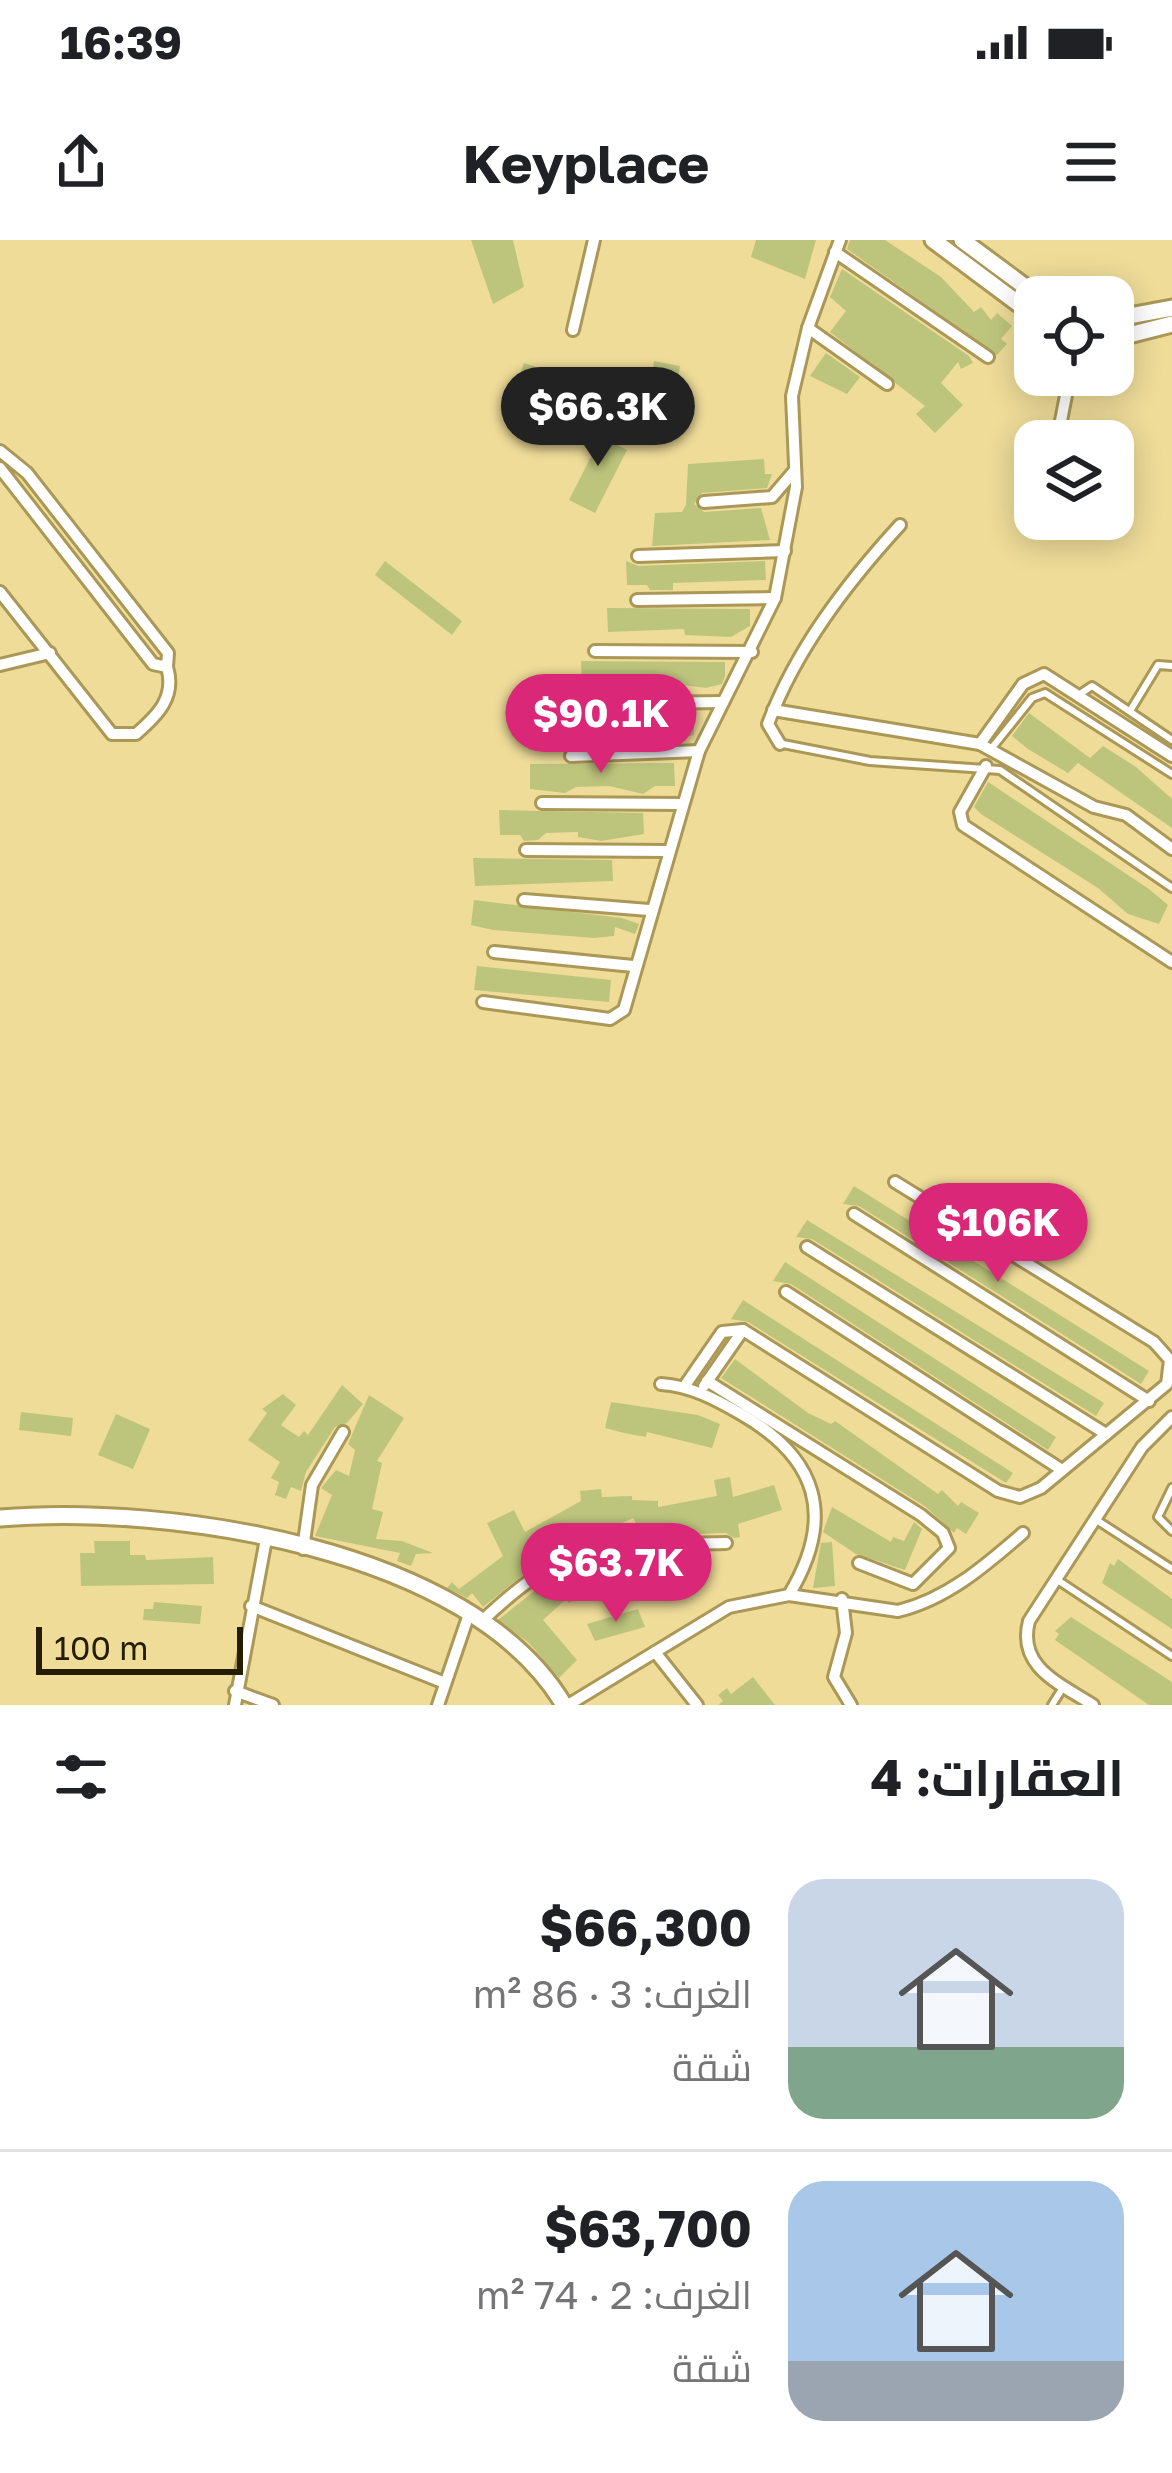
<!DOCTYPE html>
<html lang="ar">
<meta charset="utf-8">
<style>
:root{--surface:#fff;--page:#f6f6f6;--text:#202124;--muted:#757577;--line:#e0e0e0;--accent:#db2777}
body{margin:0;font-family:"Golos Text",Cairo,sans-serif;background:var(--page);color:var(--text);direction:rtl;height:100vh;display:flex;flex-direction:column;font-size:45px;white-space:nowrap}
*{box-sizing:border-box;margin:0}
p{font-size:39px;color:var(--muted)}
.icon{flex:none;width:66px;height:66px;fill:none;stroke:currentColor;stroke-width:2;stroke-linecap:round;stroke-linejoin:round}
.map{position:relative;height:1465px;overflow:hidden;direction:ltr}
.drawer{display:flex;flex-direction:column;background:var(--surface);flex:1}
.drawer>*{flex:none}
.buttons{position:absolute;left:1014px;top:36px;display:grid;gap:24px}
.buttons a{display:grid;place-items:center;width:120px;height:120px;border-radius:24px;background:var(--surface);box-shadow:0 6px 30px #0003;font-size:60px}
.scale{position:absolute;left:36px;bottom:30px;width:207px;box-sizing:border-box;padding-left:12px;border:6px solid #241d02;border-top:0;font-size:33px;line-height:42px;white-space:nowrap;color:#241d02;-webkit-text-stroke:9px #efdc99;paint-order:stroke}
.price{position:absolute;translate:-50% -102px;padding:0 27px;border-radius:42px;background:var(--accent);color:#fff;font-size:39px;line-height:78px;filter:drop-shadow(0 3px 6px #0008)}
.price::after{content:'';position:absolute;left:50%;top:72px;width:36px;height:27px;margin-left:-18px;background:inherit;clip-path:polygon(0 0,100% 0,50% 100%)}
.price.active{background:#222;color:#fff}
ul{padding:0;list-style:none}
li{display:flex;align-items:center;gap:36px;height:300px;padding:0 48px}
li+li{border-top:3px solid var(--line)}
li span{display:grid;place-items:center;flex:none;width:336px;height:240px;border-radius:36px;color:#555}
li>.icon{margin-inline-start:auto}
span .icon{width:144px;height:144px;fill:#fffc;stroke-width:1}
li b{font-size:51px}
h2{display:flex;justify-content:space-between;align-items:center;height:144px;padding:0 48px;font-size:51px}
.status{display:flex;justify-content:space-between;align-items:center;height:84px;padding:0 60px;background:var(--surface);direction:ltr}
.status svg{height:33px;fill:currentColor}
header{display:flex;justify-content:space-between;align-items:center;height:156px;padding:0 48px;background:var(--surface);font-size:54px;font-weight:700}
.map>svg:first-child{display:block}
.building{fill:#bdc57d}
.lines{fill:none;stroke-linecap:round;stroke-linejoin:round}
.lane-casing{stroke:#ab9857;stroke-width:12}
.street-casing{stroke:#ab9857;stroke-width:16}
.secondary-casing{stroke:#ab9857;stroke-width:21}
.lane{stroke:#fff;stroke-width:6}
.street{stroke:#fff;stroke-width:10}
.secondary{stroke:#fff;stroke-width:15}
</style>
<div class="status"><b>16:39</b><svg viewBox="0 0 49 12"><path d="M0 12V9h3v3zM5 12V6h3v6zM10 12V3h3v9zM15 12V0h3v12zM26 1h20v11H26zM47 4h2v5h-2z"/></svg></div>
<header><svg class="icon" aria-label="menu" viewBox="0 0 24 24"><path d="M4 6h16M4 12h16M4 18h16"/></svg>Keyplace<svg class="icon" aria-label="share" viewBox="0 0 24 24"><path d="M12 15V3M7 8l5-5 5 5M5 13v7h14v-7"/></svg></header>
<div class="map">
<svg width="1172" height="1465" viewBox="0 0 1172 1465">
<rect width="100%" height="100%" fill="#efdc99"/>
<!-- building -->
<g class="building">
<path d="M471,0H513L524,47L493,64Z"/>
<path d="M756,0H816L805,39L751,17Z"/>
<path d="M850,0H885L941,37L974,72L981,67L991,80L997,73L1012,86L1001,99L1007,104L997,115L847,9Z"/>
<path d="M842,29L969,116L973,123L961,129L958,122L941,143L963,165L935,193L916,174L925,166L830,92L846,71L830,57Z"/>
<path d="M826,113L860,137L847,154L810,136Z"/>
<path d="M654,121L680,126L676,150L668,148L665,167L616,159L621,129L652,134Z"/>
<path d="M524,123L577,140L565,177L551,172L554,164L514,151Z"/>
<path d="M591,179L609,188L604,198L627,210L595,273L569,260L599,201L584,193Z"/>
<path d="M764,219L765,234H772L767,248L702,253L694,264L704,272L761,268L770,300L652,306L655,273L682,272L686,265L688,224Z"/>
<path d="M385,321L462,381L452,395L375,335Z"/>
<path d="M626,321L638,326L765,321L766,340L673,343V350H650L647,345H627Z"/>
<path d="M607,368L750,369V386L731,397L685,395L684,389L608,392Z"/>
<path d="M581,421L725,422V436L722,444L706,448L660,442L603,448L582,445Z"/>
<path d="M694,472V495L675,500H554L553,475Z"/>
<path d="M1029,473L1090,518L1103,506L1136,527L1172,559V588L1078,523L1068,533L1028,509L1012,496Z"/>
<path d="M674,523L675,546H655L643,554L609,546L576,547L565,553L530,549V524Z"/>
<path d="M988,542L1149,649L1168,665L1159,684L1128,674L1098,648L981,574L974,567Z"/>
<path d="M499,570L643,573L644,594L601,601L578,597V592L546,593L538,600L524,601L520,595H500Z"/>
<path d="M473,618L612,620L613,641L475,646Z"/>
<path d="M474,660L622,678L639,684L635,694L615,687L614,696L594,698L493,690L471,685Z"/>
<path d="M477,726L611,740L609,762L474,750Z"/>
<path d="M854,946L1149,1131L1141,1144L859,966L843,964Z"/>
<path d="M807,980L1104,1163L1096,1176L812,999L796,997Z"/>
<path d="M785,1022L1056,1197L1048,1210L791,1044L773,1041Z"/>
<path d="M743,1060L1013,1233L1006,1243L748,1082L731,1079Z"/>
<path d="M735,1119L808,1173L831,1184L835,1181L938,1254L942,1250L958,1266L961,1262L979,1273L966,1294L957,1288L954,1293L926,1267L721,1138Z"/>
<path d="M342,1145L363,1164L347,1183L335,1187L306,1232L301,1251L291,1247L286,1259L275,1255L279,1242L271,1238L280,1222L248,1200L267,1173L262,1169L283,1154L296,1165L281,1185L299,1197L304,1191L308,1195Z"/>
<path d="M369,1155L404,1178L377,1221L382,1223L372,1269L383,1272L376,1299L402,1301L433,1313L416,1314L411,1326L397,1321L400,1313L315,1296L332,1255L321,1248L336,1230L349,1236L355,1210L348,1204Z"/>
<path d="M611,1162L698,1175L720,1184L712,1208L647,1192L646,1197L624,1193L605,1188Z"/>
<path d="M21,1172L73,1178L71,1196L19,1190Z"/>
<path d="M116,1174L150,1189L133,1229L98,1215Z"/>
<path d="M730,1237L733,1257L774,1245L782,1270L738,1284L740,1297L734,1298L726,1293L633,1296L637,1285L633,1278L537,1324L483,1367L472,1353L467,1358L447,1348L452,1342L459,1349L503,1316L487,1283L514,1270L525,1292L581,1261L580,1251L601,1249L602,1257L632,1256V1260L658,1261V1267L717,1256L714,1240Z"/>
<path d="M832,1267L891,1302L893,1297L904,1301L914,1282L922,1289L905,1330L856,1314L823,1292Z"/>
<path d="M94,1301H130V1315H145L146,1320L213,1317L214,1344L81,1346L80,1313H95Z"/>
<path d="M832,1302L835,1346L813,1348L821,1303Z"/>
<path d="M1118,1319L1172,1359V1389L1102,1343L1110,1323L1114,1326Z"/>
<path d="M584,1324L598,1342L569,1363L566,1359L543,1380L577,1420L559,1438L529,1403L498,1380L547,1341Z"/>
<path d="M154,1362L202,1366L200,1384L143,1380L144,1369H153Z"/>
<path d="M638,1369L645,1387L595,1401L587,1384Z"/>
<path d="M1071,1377L1172,1442V1465H1149L1055,1400L1059,1394L1055,1391Z"/>
<path d="M753,1437L775,1465H718L723,1461L718,1455L727,1448L731,1454Z"/>
</g>
<g class="lines">
<!-- lane casing -->
<g class="lane-casing">
<g id="lane">
<path d="M1080,454L1092,446L1172,500"/>
<path d="M1130,471L1158,425L1172,426"/>
<path d="M783,504L870,521L1000,530L1172,648"/>
<path d="M991,509L1032,458L1045,453L1172,534"/>
<path d="M1172,1248L1158,1277L1172,1291"/>
<path d="M1095,1279L1172,1329"/>
<path d="M1056,1339L1172,1416"/>
<path d="M1052,1465L1062,1449"/>
</g>
</g>
<!-- street casing -->
<g class="street-casing">
<g id="street">
<path d="M835,12L988,117"/>
<path d="M808,88L887,144"/>
<path d="M573,90L594,0"/>
<path d="M1057,201L1070,135"/>
<path d="M0,211L27,233L168,413L167,427L153,424L0,228"/>
<path d="M704,262L772,257L795,230"/>
<path d="M638,316L785,311"/>
<path d="M0,352L112,494H136C158,475 176,457 167,427"/>
<path d="M637,360L775,358"/>
<path d="M595,411L752,412"/>
<path d="M0,425L50,413"/>
<path d="M567,464L723,462"/>
<path d="M773,470L980,504L1094,567L1126,575L1172,609"/>
<path d="M780,504L768,484C796,409 847,343 900,285"/>
<path d="M980,504L1023,444L1044,434L1172,516"/>
<path d="M571,516L699,511"/>
<path d="M986,526L960,572L963,585L1172,722"/>
<path d="M542,563L682,564"/>
<path d="M526,610L667,611"/>
<path d="M524,660L649,670"/>
<path d="M494,712L633,726"/>
<path d="M483,762L610,779L624,770L699,511L775,358L796,247L792,156L808,88L840,0"/>
<path d="M854,974L1149,1161"/>
<path d="M807,1007L1106,1194"/>
<path d="M786,1052L1062,1230"/>
<path d="M707,1141L921,1275L943,1293L949,1308L913,1344L859,1323"/>
<path d="M661,1144C691,1146 715,1159 741,1174C818,1218 836,1277 789,1355"/>
<path d="M704,1146L743,1090"/>
<path d="M684,1147L722,1092L743,1090L998,1251L1020,1257L1041,1248L1167,1144L1170,1120L1154,1102L895,942"/>
<path d="M303,1309L312,1245L343,1192"/>
<path d="M842,1359L846,1393L834,1437L851,1465"/>
<path d="M251,1366L445,1443"/>
<path d="M482,1381C574,1294 605,1306 726,1303"/>
<path d="M655,1412L697,1465"/>
<path d="M235,1451L273,1465"/>
<path d="M235,1465L266,1299"/>
<path d="M438,1465L469,1374"/>
<path d="M568,1465L729,1367L789,1355L898,1371C947,1359 985,1326 1023,1293"/>
<path d="M1093,1465C1059,1443 1017,1427 1029,1381L1142,1207L1172,1177"/>
</g>
</g>
<!-- secondary casing -->
<g class="secondary-casing">
<g id="secondary">
<path d="M933,0L1035,76"/>
<path d="M962,0L1039,57"/>
<path d="M1113,79L1172,68"/>
<path d="M1113,99L1172,84"/>
<path d="M0,1278C166,1264 471,1307 564,1465"/>
</g>
</g>
<!-- lane -->
<use href="#lane" class="lane"/>
<!-- street -->
<use href="#street" class="street"/>
<!-- secondary -->
<use href="#secondary" class="secondary"/>
</g>
</svg>
<div class="buttons">
<a><svg class="icon" aria-label="locate" viewBox="0 0 24 24"><circle cx="12" cy="12" r="6"/><path d="M12 2v4M12 18v4M2 12h4M18 12h4"/></svg></a>
<a><svg class="icon" aria-label="layers" viewBox="0 0 24 24"><path d="M12 4l9 5-9 5-9-5zM3 14l9 5 9-5"/></svg></a>
</div>
<div class="scale">100 m</div>
<b class="price active" style="left:598px;top:229px">$66.3K</b>
<b class="price" style="left:601px;top:536px">$90.1K</b>
<b class="price" style="left:998px;top:1045px">$106K</b>
<b class="price" style="left:616px;top:1385px">$63.7K</b>
</div>
<section class="drawer">
<h2>العقارات: 4<svg class="icon" aria-label="filters" viewBox="0 0 24 24"><path d="M4 7h16M4 17h16"/><circle cx="9" cy="7" r="2"/><circle cx="15" cy="17" r="2"/></svg></h2>
<ul>
<li><span style="background:linear-gradient(#c9d6e8 70%,#7fa58c 0)"><svg class="icon" aria-label="home" viewBox="0 0 24 24"><path d="M3 11l9-7 9 7M6 9v11h12V9"/></svg></span><div><b>$66,300</b><p>الغرف: 3 · 86 m²</p><p>شقة</p></div></li>
<li><span style="background:linear-gradient(#a9c7e8 75%,#9aa5b1 0)"><svg class="icon" aria-label="home" viewBox="0 0 24 24"><path d="M3 11l9-7 9 7M6 9v11h12V9"/></svg></span><div><b>$63,700</b><p>الغرف: 2 · 74 m²</p><p>شقة</p></div></li>
</ul>
</section>
